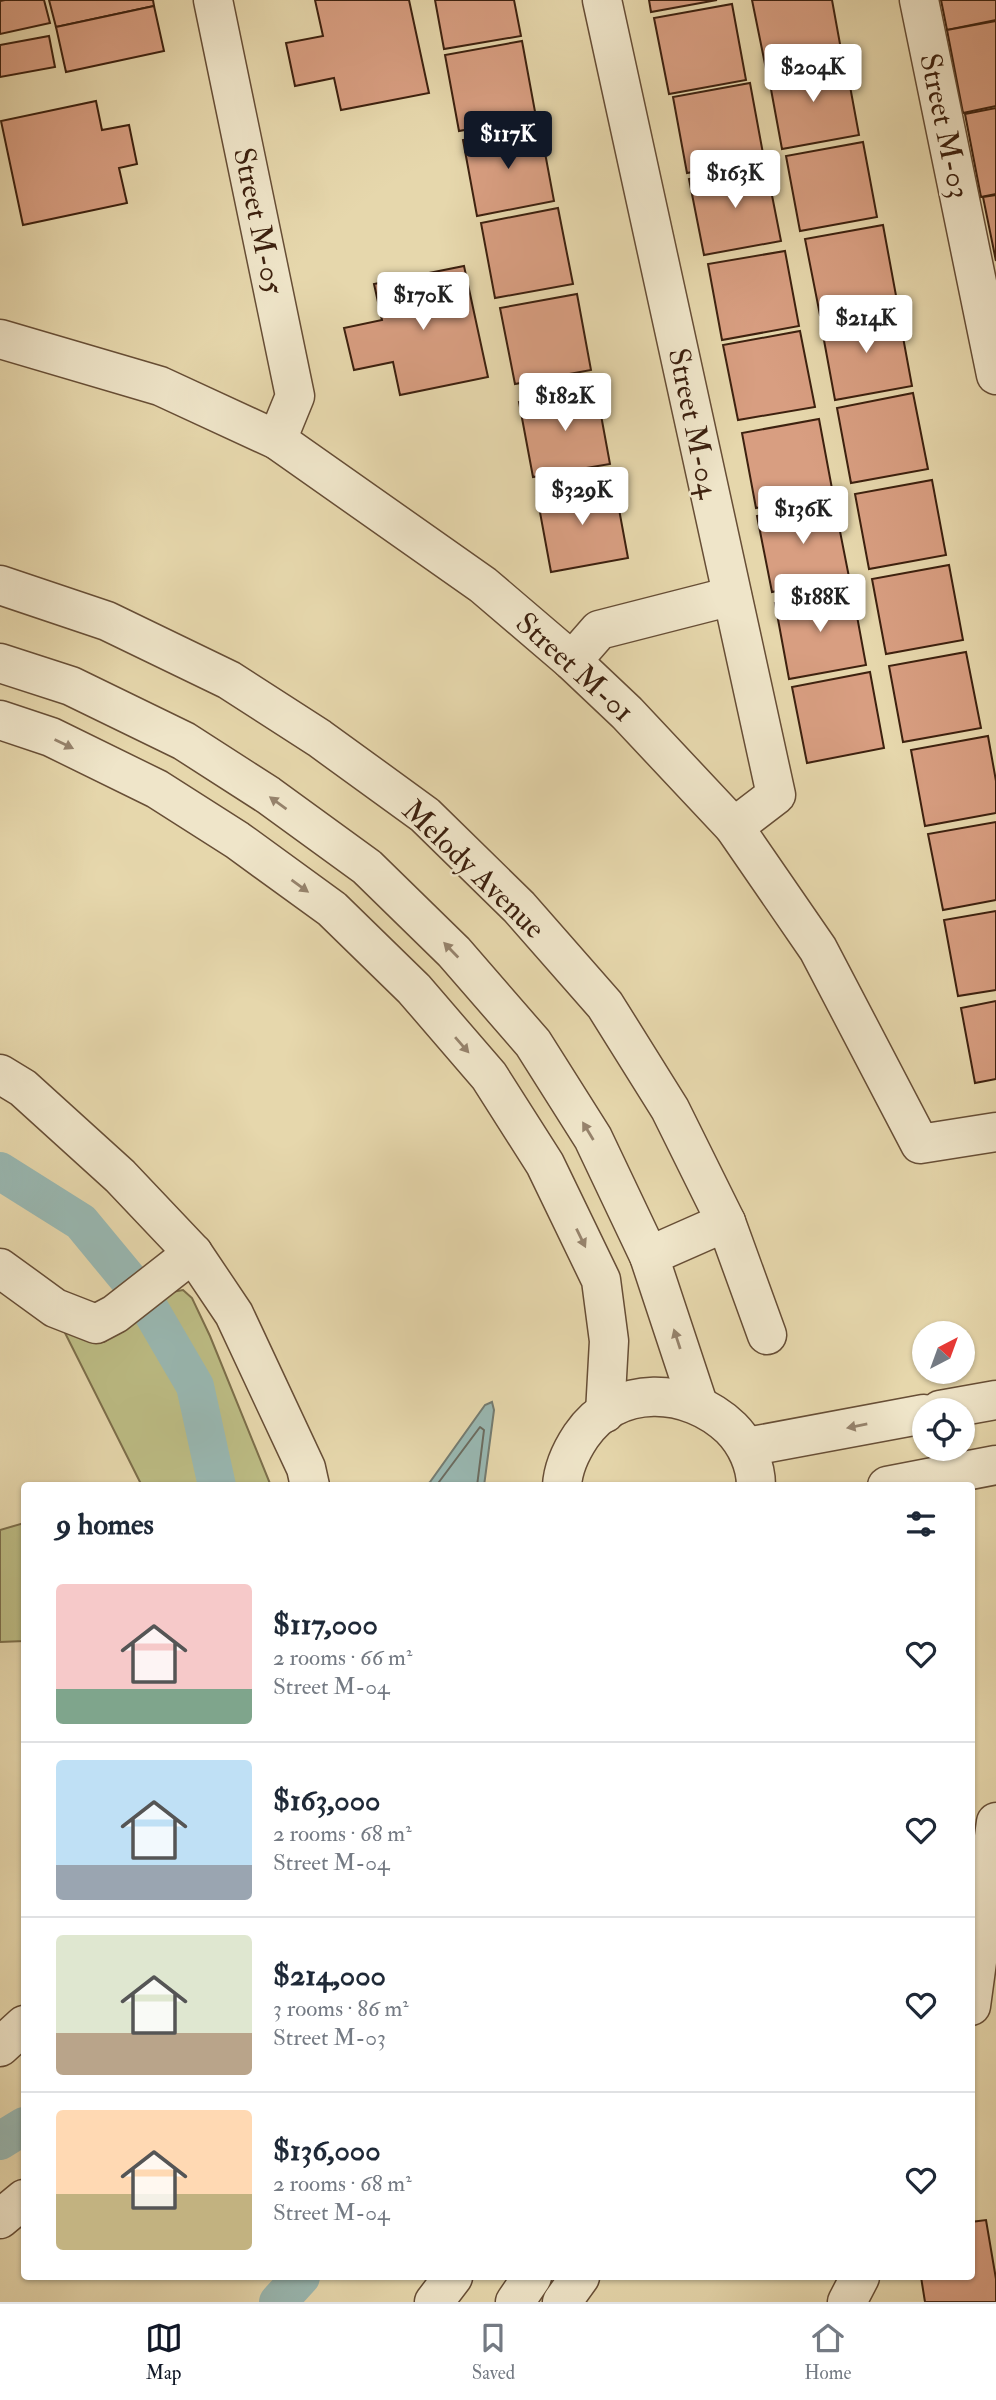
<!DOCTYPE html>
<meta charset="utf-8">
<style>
:root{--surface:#fff;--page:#f2f2f3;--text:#1f2937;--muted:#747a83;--line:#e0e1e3;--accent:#111827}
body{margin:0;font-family:"IM FELL Double Pica",serif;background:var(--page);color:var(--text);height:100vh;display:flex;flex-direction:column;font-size:26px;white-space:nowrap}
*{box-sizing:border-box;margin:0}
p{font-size:23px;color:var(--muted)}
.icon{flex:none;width:38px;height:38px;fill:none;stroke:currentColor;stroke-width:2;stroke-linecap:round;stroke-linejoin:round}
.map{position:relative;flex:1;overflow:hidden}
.drawer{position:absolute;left:21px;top:1482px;width:954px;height:798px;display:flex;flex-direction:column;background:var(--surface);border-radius:7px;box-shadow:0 2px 5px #0004}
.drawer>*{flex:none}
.needle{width:46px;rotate:41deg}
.controls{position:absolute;left:912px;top:1321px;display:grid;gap:14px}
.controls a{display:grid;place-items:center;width:63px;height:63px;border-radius:50%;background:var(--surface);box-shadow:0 2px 5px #0004;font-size:35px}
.price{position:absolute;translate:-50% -60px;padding:0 16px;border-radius:7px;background:#fff;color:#222;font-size:23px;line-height:46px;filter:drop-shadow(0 2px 4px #0008)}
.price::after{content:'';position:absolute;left:50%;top:42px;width:21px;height:16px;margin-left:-10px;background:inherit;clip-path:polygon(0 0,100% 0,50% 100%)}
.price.current{background:var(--accent);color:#fff}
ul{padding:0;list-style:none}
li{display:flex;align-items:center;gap:21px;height:175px;padding:0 35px}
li+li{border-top:2px solid var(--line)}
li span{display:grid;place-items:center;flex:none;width:196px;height:140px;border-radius:7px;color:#555}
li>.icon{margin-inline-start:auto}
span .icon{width:84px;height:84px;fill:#fffc;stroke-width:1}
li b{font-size:30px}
h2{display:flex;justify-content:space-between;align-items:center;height:84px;padding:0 35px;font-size:30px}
.menu{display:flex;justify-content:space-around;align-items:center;height:98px;border-top:2px solid var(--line);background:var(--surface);font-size:19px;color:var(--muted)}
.menu a{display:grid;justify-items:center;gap:4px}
.menu .current{color:var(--accent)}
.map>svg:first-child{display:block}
.green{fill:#bcbc84;stroke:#7c6e4a;stroke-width:2}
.water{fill:#99b8b2;stroke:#747c71;stroke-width:2}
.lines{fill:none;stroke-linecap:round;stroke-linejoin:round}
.shore{stroke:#6b6c60;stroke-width:2}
.canal{stroke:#99b8b2;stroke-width:38}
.building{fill:#d89e81;stroke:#3d210f;stroke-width:2}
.minor-casing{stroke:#674e36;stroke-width:41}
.minor{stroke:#efe5c9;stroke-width:38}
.oneway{fill:#96836c}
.labels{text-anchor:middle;stroke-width:5;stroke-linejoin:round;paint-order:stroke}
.street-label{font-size:30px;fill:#3d210f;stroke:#efe5c9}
</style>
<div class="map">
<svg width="996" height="2302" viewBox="0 0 996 2302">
<rect width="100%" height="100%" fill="#e6d7ac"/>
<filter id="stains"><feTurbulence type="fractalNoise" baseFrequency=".00286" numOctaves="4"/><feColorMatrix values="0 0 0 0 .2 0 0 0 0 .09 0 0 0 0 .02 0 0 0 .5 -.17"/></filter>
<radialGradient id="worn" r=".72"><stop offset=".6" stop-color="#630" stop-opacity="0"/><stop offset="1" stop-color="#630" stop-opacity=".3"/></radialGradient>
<!-- green -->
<g class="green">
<path d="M183,1290L192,1298L210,1336L271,1486H142L59,1321L87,1340L104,1342L172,1292Z"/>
<path d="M24,1523V1641L0,1642V1530Z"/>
</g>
<!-- water -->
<path class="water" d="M492,1402L494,1410L484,1486H425L430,1482L485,1405Z"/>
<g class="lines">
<!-- shore -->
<path class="shore" d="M436,1486L480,1427L484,1430L477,1486"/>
<!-- canal -->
<g class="canal">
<path d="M0,1171L81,1222L143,1297L195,1386L217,1486"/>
<path d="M0,2141L24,2126"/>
<path d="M278,2302L301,2277"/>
</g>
</g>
<!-- building -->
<g class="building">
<path d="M5,0H44L50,23L0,34V1Z"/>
<path d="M49,0H153L154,6L56,27Z"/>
<path d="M315,0H409L429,93L341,110L334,78L295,86L286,43L323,36Z"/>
<path d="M435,0H514L521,36L444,49Z"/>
<path d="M649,0H717L651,12Z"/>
<path d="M752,0H832L842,55L766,69Z"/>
<path d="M941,0H996V20L947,30Z"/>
<path d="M732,4L746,80L669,94L654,18Z"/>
<path d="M154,6L164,51L66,72L56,27Z"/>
<path d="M996,21V106L963,113L947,30Z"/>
<path d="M49,36L55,67L0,77V45Z"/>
<path d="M522,41L536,117L459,131L445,55Z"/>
<path d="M845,59L859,135L782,149L768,73Z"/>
<path d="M750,83L764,159L687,173L673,97Z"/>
<path d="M96,101L102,130L129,125L137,164L119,168L127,203L23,225L1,121Z"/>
<path d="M996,108V194L981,197L965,114Z"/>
<path d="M540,126L554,201L477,216L463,140Z"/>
<path d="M863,142L877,217L800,231L786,156Z"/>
<path d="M766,165L781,241L704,255L689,179Z"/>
<path d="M996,195V261L983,197Z"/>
<path d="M558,208L573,284L495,298L481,223Z"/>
<path d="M883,225L897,301L820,315L805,239Z"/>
<path d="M785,251L799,326L722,340L708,264Z"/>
<path d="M464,266L488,377L400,395L393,362L354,370L344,328L382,320L374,284Z"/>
<path d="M577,294L591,370L515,384L500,308Z"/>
<path d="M898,310L912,386L835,400L821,324Z"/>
<path d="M800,331L815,407L738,420L723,345Z"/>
<path d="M596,388L610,464L533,477L519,402Z"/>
<path d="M913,393L928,469L851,483L837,408Z"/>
<path d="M819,419L833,494L756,508L742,433Z"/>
<path d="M932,480L946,555L869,569L855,494Z"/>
<path d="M614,482L628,558L551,572L537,496Z"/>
<path d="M834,501L849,577L772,592L757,516Z"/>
<path d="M949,565L963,640L886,654L872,579Z"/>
<path d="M852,589L866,665L789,679L775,603Z"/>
<path d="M966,652L981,728L903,742L889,666Z"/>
<path d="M870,672L884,748L807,763L792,687Z"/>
<path d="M988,736L996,781V813L925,826L911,750Z"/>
<path d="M996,822V900L943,910L928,834Z"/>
<path d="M996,911V990L958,996L944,920Z"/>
<path d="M996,1001V1079L975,1083L961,1008Z"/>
<path d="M986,2220L996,2279V2302H925L921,2277H971V2222Z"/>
</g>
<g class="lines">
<!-- minor casing -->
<g class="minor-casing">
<g id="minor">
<path d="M213,0L295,396L277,440"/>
<path d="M602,0L776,795L734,827"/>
<path d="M919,0L996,375"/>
<path d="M0,339L160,386L277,440L483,585L572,661L627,713L734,827L818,949L920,1144L996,1132"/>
<path d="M0,585L107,621L229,680L319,738L425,815L519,907L605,1005L670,1109L726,1222L767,1335"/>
<path d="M572,661L599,630L732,596"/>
<path d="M0,663L71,686L184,741L268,795L367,867L454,952L533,1043L593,1138L649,1256L698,1404"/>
<path d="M0,720L51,737L157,789L237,840L332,909L414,989L489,1076L545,1164L601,1280L609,1341L605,1413"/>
<path d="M0,1074L23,1088L120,1176L193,1253L234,1314L306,1468L310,1486"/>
<path d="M649,1256L726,1222"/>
<path d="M0,1268L55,1308L96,1324L115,1314L193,1253"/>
<path d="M940,1410L996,1400"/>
<path d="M747,1447L924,1414"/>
<path d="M562,1486C563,1467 571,1451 581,1436C617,1383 688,1387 731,1428C746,1443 756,1465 756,1486"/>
<path d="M887,1486L996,1465"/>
<path d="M971,2006L996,1822"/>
<path d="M0,2047L24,2025"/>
<path d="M0,2219L24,2199"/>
<path d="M434,2302L453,2277"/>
<path d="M515,2302L532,2277"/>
<path d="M562,2302L580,2277"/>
<path d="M847,2302L860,2277"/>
</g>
</g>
<!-- minor -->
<use href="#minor" class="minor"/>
</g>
<!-- one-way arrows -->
<defs><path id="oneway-solid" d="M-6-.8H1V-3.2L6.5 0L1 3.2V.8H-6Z" transform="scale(1.75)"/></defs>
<g class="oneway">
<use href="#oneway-solid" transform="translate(64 744) rotate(26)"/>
<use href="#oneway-solid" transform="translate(278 803) rotate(-144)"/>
<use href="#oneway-solid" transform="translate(300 886) rotate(36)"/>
<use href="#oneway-solid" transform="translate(451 950) rotate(-134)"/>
<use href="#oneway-solid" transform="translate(462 1045) rotate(49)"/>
<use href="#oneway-solid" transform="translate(588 1131) rotate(-121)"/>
<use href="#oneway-solid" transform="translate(581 1238) rotate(64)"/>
<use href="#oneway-solid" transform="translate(677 1339) rotate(-108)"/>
<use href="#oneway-solid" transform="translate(857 1426) rotate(169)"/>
</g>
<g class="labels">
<!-- street labels -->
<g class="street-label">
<text transform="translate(945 126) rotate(78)" y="10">Street M-03</text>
<text transform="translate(259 221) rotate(78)" y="10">Street M-05</text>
<text transform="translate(694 423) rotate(78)" y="10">Street M-04</text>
<text transform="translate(575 667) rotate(42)" y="10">Street M-01</text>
<text transform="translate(474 869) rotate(44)" y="10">Melody Avenue</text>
</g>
</g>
<rect width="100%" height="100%" filter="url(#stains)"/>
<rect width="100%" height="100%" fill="url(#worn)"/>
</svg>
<div class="controls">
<a><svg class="needle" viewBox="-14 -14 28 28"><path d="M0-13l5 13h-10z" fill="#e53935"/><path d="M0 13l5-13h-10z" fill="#747a83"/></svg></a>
<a><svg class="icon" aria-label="locate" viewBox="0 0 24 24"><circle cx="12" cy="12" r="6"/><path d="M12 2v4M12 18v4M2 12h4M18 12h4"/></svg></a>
</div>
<b class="price" style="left:813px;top:104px">$204K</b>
<b class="price current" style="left:508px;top:171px">$117K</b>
<b class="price" style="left:735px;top:210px">$163K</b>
<b class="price" style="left:423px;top:332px">$170K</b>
<b class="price" style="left:866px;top:355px">$214K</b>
<b class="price" style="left:565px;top:433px">$182K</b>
<b class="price" style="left:582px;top:527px">$329K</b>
<b class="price" style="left:803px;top:546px">$136K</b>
<b class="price" style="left:820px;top:634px">$188K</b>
<section class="drawer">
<h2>9 homes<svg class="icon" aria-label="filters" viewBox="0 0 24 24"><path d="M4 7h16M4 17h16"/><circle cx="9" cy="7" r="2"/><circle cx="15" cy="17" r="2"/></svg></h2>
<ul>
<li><span style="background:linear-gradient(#f6c9c9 75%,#7fa58c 0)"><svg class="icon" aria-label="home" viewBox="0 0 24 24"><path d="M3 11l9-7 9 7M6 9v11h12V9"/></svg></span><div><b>$117,000</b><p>2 rooms · 66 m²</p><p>Street M-04</p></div><svg class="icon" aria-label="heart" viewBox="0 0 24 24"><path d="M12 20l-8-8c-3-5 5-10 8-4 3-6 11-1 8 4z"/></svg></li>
<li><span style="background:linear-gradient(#bfe0f5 75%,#9aa5b1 0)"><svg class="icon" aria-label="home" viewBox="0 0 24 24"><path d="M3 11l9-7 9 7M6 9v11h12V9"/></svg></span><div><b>$163,000</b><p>2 rooms · 68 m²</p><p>Street M-04</p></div><svg class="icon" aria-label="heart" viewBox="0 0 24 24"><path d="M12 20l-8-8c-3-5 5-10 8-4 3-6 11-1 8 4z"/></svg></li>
<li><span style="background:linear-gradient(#dfe7d0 70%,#b9a48a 0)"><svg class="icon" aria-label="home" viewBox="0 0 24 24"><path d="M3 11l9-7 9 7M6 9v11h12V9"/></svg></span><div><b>$214,000</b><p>3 rooms · 86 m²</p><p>Street M-03</p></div><svg class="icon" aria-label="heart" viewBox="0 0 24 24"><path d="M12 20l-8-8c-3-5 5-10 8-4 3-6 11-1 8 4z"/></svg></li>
<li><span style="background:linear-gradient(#ffd9b3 60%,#c2b280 0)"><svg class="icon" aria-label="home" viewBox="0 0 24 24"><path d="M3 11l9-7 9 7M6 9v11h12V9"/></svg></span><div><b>$136,000</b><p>2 rooms · 68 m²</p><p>Street M-04</p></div><svg class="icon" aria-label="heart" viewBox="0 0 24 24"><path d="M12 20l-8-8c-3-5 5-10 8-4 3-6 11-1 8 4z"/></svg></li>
</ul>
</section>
</div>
<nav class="menu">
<a class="current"><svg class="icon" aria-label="map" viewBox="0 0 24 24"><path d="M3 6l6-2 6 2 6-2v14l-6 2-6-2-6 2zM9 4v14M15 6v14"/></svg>Map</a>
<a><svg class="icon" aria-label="saved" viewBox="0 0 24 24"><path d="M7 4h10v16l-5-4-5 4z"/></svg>Saved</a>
<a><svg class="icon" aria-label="home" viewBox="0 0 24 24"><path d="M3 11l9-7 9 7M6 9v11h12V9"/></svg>Home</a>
</nav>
